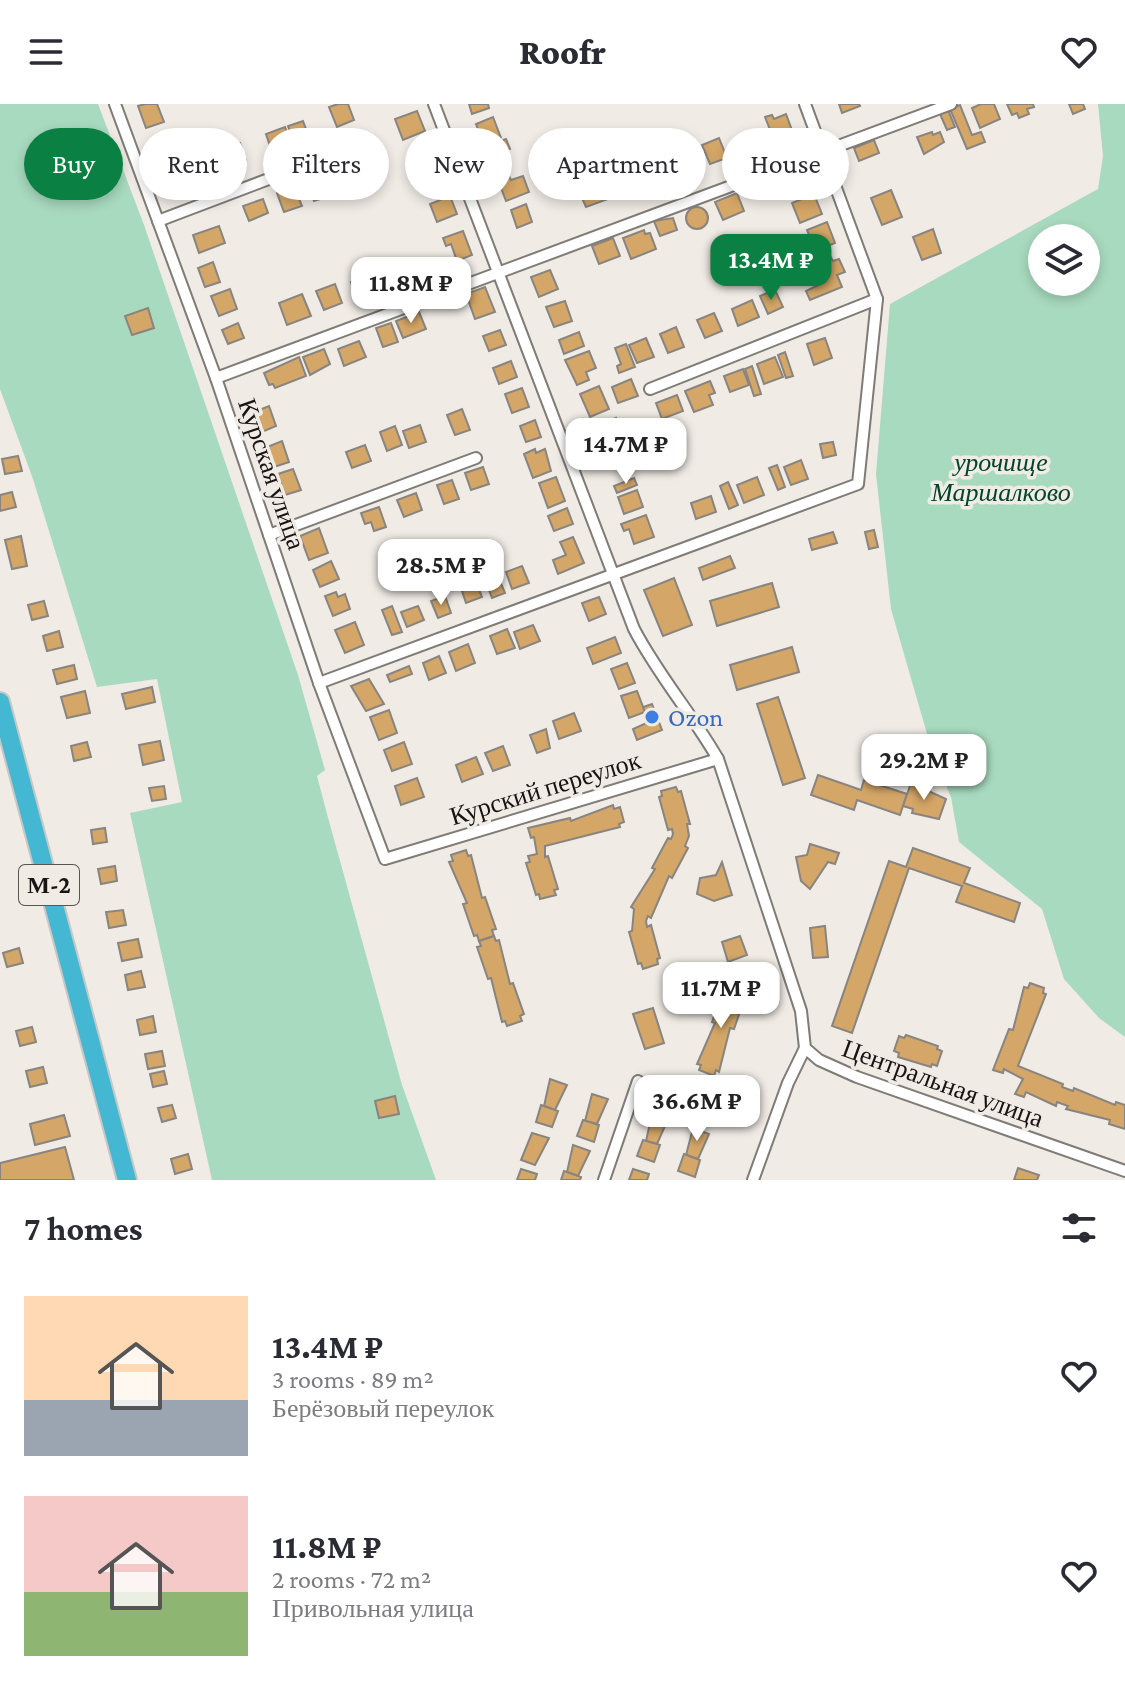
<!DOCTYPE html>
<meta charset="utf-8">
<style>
:root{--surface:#fff;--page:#f2f2f3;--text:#2b2b33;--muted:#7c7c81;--accent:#0b8043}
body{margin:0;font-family:"Crimson Pro",serif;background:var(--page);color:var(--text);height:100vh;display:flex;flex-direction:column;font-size:30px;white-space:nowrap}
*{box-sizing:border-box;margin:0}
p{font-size:26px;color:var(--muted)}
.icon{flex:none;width:44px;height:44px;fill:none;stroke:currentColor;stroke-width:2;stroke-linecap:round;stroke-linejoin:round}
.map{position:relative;height:1076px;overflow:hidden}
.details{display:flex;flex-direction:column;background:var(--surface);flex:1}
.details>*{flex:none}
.top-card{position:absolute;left:24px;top:24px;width:1078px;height:72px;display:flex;gap:16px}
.tools{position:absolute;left:1028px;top:120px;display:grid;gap:16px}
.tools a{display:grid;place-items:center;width:72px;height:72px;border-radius:50%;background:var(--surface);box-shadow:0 4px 12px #0003;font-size:40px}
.price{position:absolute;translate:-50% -68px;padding:0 18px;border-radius:16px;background:#fff;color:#222;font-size:26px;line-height:52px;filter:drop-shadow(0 2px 4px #0008)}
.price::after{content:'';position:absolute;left:50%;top:48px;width:24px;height:18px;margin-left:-12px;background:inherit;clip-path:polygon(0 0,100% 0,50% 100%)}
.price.on{background:var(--accent);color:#fff}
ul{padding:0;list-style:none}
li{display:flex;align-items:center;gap:24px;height:200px;padding:0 24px}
li span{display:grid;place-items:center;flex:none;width:224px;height:160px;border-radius:0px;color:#555}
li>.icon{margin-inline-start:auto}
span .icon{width:96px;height:96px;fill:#fffc;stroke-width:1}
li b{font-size:34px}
h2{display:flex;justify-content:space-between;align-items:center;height:96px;padding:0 24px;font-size:34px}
.pill{padding:0 28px;border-radius:36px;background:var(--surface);box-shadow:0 4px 12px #0003;font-size:28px;line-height:72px}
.pill.on{background:var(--accent);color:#fff}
header{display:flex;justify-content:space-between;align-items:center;height:104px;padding:0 24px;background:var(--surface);font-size:36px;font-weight:800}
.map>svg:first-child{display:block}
.green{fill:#a8dabf;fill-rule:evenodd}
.building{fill:#d4a667;stroke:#88847f;stroke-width:2}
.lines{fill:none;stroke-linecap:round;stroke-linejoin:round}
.street-casing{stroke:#7f7b76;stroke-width:14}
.highway-casing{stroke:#c7c7c6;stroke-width:22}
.street{stroke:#fff;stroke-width:10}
.highway{stroke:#44b8d3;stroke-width:18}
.shop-dot{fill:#3f7fe0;stroke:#f0ebe5;stroke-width:3}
.labels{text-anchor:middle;stroke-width:7;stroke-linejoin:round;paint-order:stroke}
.shield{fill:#f0ebe5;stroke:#585552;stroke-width:2}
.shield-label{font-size:24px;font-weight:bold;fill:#171513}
.park-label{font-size:26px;font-style:italic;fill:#01442b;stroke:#f0ebe5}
.street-label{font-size:26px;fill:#171513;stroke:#f0ebe5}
.shop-label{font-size:26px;fill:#366cbe;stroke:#f0ebe5;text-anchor:start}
</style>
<header><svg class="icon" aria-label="menu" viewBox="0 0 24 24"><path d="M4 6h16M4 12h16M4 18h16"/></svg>Roofr<svg class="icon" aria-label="heart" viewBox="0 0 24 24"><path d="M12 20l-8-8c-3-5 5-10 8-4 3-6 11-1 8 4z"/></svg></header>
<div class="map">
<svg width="1125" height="1076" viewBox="0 0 1125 1076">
<rect width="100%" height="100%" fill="#f0ebe5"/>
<!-- green -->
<g class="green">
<path d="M0,0H98L144,121L298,571L325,666L317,672L327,710L402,981L436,1076H212L130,709L182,698L157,575L97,583L33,375L0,285Z"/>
<path d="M1098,0H1125V933L1099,914L1064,875L1042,805L959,738L951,693L934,654L891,505L876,370L890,200L1098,85L1103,52ZM1086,134V178H1042V134Z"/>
</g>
<!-- building -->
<g class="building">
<path d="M145,0H157L164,18L146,24L138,2Z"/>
<path d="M338,0H348L354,16L337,23L329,3Z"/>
<path d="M469,0H488L489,4L472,10Z"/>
<path d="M839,0H859L860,2L842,9Z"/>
<path d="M981,0H994L1000,15L980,24L972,4Z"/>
<path d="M1007,0H1033L1034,3L1027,5L1029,10L1019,14L1017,9L1012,11Z"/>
<path d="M1069,0H1083L1085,5L1073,10Z"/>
<path d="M960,1L972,31L981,28L985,38L967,45L950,5Z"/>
<path d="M948,6L955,23L947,26L940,10Z"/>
<path d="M417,7L425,27L403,36L395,15Z"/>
<path d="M786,10L793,29L774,36L765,13L772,11L774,15Z"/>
<path d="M493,13L501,34L484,41L476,20Z"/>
<path d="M303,17L309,33L294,38L288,22Z"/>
<path d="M285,23L291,38L271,45L266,30Z"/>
<path d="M932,28L933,31L940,28L944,38L924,50L917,33Z"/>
<path d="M172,30L179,48L159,55L152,37Z"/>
<path d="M719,34L727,54L710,60L702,41Z"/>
<path d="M506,35L510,45L488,53L485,43Z"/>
<path d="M874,36L879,49L859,57L854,44Z"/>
<path d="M240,39L246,56L230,62L223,45Z"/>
<path d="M430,42L437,60L421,65L414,47Z"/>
<path d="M689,42L697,64L675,73L667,51Z"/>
<path d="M662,52L670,73L646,82L637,62Z"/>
<path d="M184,55L192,75L169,84L161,64Z"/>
<path d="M368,55L375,73L356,81L349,62Z"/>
<path d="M438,62L445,81L426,88L419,70Z"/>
<path d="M806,62L812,76L792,84L786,70Z"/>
<path d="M628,64L636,84L617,92L609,72Z"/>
<path d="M325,71L332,91L314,97L307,78Z"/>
<path d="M509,72L511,76L523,72L529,88L506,97L498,76Z"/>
<path d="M602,78L608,95L586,103L579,87Z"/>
<path d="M294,83L302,102L284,108L277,89Z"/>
<path d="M891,86L902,113L882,121L871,94Z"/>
<path d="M737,89L744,107L723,116L715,98Z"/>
<path d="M814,90L822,110L800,119L792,99Z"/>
<path d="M450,92L457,110L437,118L430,100Z"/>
<path d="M263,95L268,109L249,117L243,102Z"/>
<path d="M526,100L532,118L517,124L511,106Z"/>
<circle cx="697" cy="114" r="11"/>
<path d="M673,114L677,126L660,132L654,117Z"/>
<path d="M827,118L835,139L816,147L807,126Z"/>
<path d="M219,122L225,139L199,149L193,131Z"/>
<path d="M933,125L941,149L922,156L913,133Z"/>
<path d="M644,126L645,130L650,129L656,145L631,155L623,134Z"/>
<path d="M463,127L472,151L457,157L451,140L446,142L443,134Z"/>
<path d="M613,134L620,152L599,160L592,142Z"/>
<path d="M829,150L833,157L839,155L845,168L837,171L842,183L810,196L806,187L825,178L819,163L827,160L825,153Z"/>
<path d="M395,156L396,160L402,158L407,172L389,182L381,162Z"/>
<path d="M213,158L220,178L205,183L198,164Z"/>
<path d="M550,166L558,185L539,193L531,173Z"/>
<path d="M368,172L373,184L356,191L351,178Z"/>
<path d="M335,180L342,199L324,206L316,187Z"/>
<path d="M485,183L495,208L475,215L466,190Z"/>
<path d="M230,185L237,205L219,212L211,192Z"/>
<path d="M775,186L783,203L768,210L760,192Z"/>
<path d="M302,190L311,212L287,221L279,199Z"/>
<path d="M752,196L759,213L738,222L732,205Z"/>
<path d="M565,197L572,217L554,223L546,203Z"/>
<path d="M148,204L154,224L132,231L125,212Z"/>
<path d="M419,208L426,225L403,234L396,217Z"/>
<path d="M714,209L722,227L705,234L697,216Z"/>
<path d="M238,219L244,234L228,240L222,226Z"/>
<path d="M391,219L398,238L383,243L376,224Z"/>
<path d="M676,223L684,243L668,249L660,230Z"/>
<path d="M500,226L506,241L489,247L483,232Z"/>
<path d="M579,228L584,242L564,250L559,236Z"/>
<path d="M646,234L654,253L637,259L629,241Z"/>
<path d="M825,234L832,254L814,261L807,240Z"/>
<path d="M359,237L366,253L344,262L338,245Z"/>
<path d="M626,240L635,263L619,269L617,262L621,260L615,244Z"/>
<path d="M324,245L330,260L310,271L303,253Z"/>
<path d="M589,247L596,264L586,268L589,276L577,281L565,256Z"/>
<path d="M785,248L793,272L786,274L778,251Z"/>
<path d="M299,253L306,272L275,284L273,280L269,281L264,269Z"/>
<path d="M775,253L783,273L764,280L757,260Z"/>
<path d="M511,257L517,273L499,280L493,264Z"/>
<path d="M752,262L761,290L754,292L745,265Z"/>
<path d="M743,265L749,281L730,288L724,272Z"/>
<path d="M631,275L638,292L618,299L612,283Z"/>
<path d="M710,277L715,289L709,291L713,301L694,308L685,287Z"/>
<path d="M599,282L609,305L590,313L580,290Z"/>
<path d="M522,284L529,303L512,309L505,290Z"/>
<path d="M677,291L683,307L662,315L656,299Z"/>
<path d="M269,302L276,322L262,328L254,308Z"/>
<path d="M462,305L470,326L455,331L447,311Z"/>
<path d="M616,314L623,339L605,347L592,325Z"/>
<path d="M535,316L541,333L526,338L520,322Z"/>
<path d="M420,321L426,338L409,344L403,327Z"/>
<path d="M395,322L402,341L387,347L380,328Z"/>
<path d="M282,337L289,358L274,363L267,343Z"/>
<path d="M833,338L836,351L823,354L820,340Z"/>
<path d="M365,341L371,357L352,364L346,348Z"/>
<path d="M535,345L536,349L545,345L551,367L533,374L524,350Z"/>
<path d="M18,352L22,367L5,370L2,355Z"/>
<path d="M801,356L808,375L791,381L784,363Z"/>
<path d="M777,361L785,383L778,386L769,364Z"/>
<path d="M483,363L489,380L471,386L465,369Z"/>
<path d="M293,365L301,386L285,391L278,370Z"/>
<path d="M556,373L565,397L548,404L539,379Z"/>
<path d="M757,373L764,391L744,399L737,381Z"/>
<path d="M634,374L637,381L617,389L614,382Z"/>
<path d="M452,376L459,395L444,400L437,381Z"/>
<path d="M728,378L738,401L729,405L720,382Z"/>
<path d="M637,386L643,403L624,410L618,393Z"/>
<path d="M12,388L16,403L0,407V391Z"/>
<path d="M416,389L422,406L404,413L397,396Z"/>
<path d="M711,392L716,408L696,415L691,399Z"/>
<path d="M379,403L386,423L374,427L371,418L365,420L361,409Z"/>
<path d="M567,404L573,420L554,427L548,412Z"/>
<path d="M646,411L654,433L634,440L629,425L624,427L621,420Z"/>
<path d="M319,424L328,449L309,456L300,432Z"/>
<path d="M874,426L878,443L869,445L865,428Z"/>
<path d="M833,428L837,439L812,446L809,435Z"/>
<path d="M21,432L27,462L12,465L5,436Z"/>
<path d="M573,433L584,459L558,470L553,456L566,451L560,438Z"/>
<path d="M730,452L735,464L703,476L699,464Z"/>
<path d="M331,457L339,475L320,483L313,466Z"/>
<path d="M522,462L529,479L512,485L506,468Z"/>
<path d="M495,465L505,489L492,494L483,470Z"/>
<path d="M674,474L692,521L663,532L644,486Z"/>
<path d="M772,479L779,503L717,522L710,497Z"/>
<path d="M477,481L482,493L466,499L462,487Z"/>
<path d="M336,488L338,493L345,490L350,505L333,512L325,492Z"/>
<path d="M445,492L451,509L438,514L431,497Z"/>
<path d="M599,493L606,510L589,517L582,499Z"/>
<path d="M44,497L48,512L32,516L28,501Z"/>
<path d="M392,502L402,528L392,531L382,506Z"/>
<path d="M418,502L424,516L407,523L401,508Z"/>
<path d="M355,518L364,541L345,549L335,526Z"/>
<path d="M533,521L540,537L520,545L514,528Z"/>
<path d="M507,525L515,544L497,550L490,532Z"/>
<path d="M59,527L63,543L47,547L43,532Z"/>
<path d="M615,533L621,549L593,560L587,544Z"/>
<path d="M468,540L475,559L456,567L449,548Z"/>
<path d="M792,543L799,568L737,586L730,561Z"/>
<path d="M439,552L446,569L429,576L423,559Z"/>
<path d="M627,559L635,579L619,585L611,565Z"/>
<path d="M74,561L77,575L57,580L53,566Z"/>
<path d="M409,562L412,570L390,578L387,571Z"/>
<path d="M369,575L384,600L366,607L351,582Z"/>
<path d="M152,583L155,598L126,605L122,590Z"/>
<path d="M85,587L90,609L67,614L61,593Z"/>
<path d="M637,587L645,608L629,614L621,592Z"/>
<path d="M778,593L805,674L783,681L757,600Z"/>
<path d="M652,600L662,626L637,636L633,625L649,618L643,603Z"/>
<path d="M389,606L397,629L379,636L370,613Z"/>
<path d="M574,609L581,627L559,635L553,617Z"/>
<path d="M546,625L550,644L537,649L530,631Z"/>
<path d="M160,637L164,656L143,661L139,641Z"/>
<path d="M87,638L91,653L74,657L71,642Z"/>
<path d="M404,638L412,660L392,667L384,646Z"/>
<path d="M503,642L510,661L493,667L485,649Z"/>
<path d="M476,653L483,670L462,678L456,661Z"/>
<path d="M818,671L861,686L864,676L907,690L900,711L857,696L854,706L811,691Z"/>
<path d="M417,674L424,693L401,701L395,682Z"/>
<path d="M911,679L946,695L939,715L912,709L913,705L903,702Z"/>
<path d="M164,682L166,695L152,697L149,684Z"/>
<path d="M676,683L678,688L681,687L690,720H687L689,732L685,742L688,744L672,774L669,772L651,814L648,812L646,817L647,823L651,821L660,854L657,855L658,860L643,865L641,859L638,860L629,828L632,827L634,805L631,803L655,765L652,764L668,734L671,735L673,730L672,725L668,726L659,693L662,692L661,687Z"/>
<path d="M613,701L614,705L620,703L624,718L619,720L620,723L545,742V753L548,752L558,785L554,786L556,791L540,795L539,790L536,791L526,759L530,758L528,752L537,750L534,733L531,734L528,724L570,714L571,717Z"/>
<path d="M105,724L107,738L93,740L91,726Z"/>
<path d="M810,740L839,749L835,760L828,758L810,785L801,777L796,753L807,751Z"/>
<path d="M913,744L970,764L964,779L1020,799L1014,818L956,798L962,782L909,764L852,929L832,922L889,757L906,763Z"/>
<path d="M466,746L468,752L471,751L482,794L485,793L496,825L492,826L494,832L479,837L477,831L474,832L463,800L467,799L449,758L453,757L451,751Z"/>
<path d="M722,758L732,791L714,797L697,790L700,774L716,771Z"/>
<path d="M115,762L117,777L101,780L98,765Z"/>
<path d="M123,806L126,821L109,824L106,808Z"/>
<path d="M825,822L828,853L813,854L810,824Z"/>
<path d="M494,832L496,837L499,836L510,880L513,879L524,910L520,912L522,917L507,922L505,917L502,918L491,874L488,875L477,843L481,842L479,837Z"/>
<path d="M740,832L747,851L728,858L722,838Z"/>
<path d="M138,835L142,853L122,857L118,839Z"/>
<path d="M19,844L23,859L7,863L3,849Z"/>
<path d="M141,867L145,883L128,886L125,871Z"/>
<path d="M1030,879L1044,884L1043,889L1046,890L1018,962L1063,980L1062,983L1073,987L1074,984L1115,1001L1116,998L1125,1001V1025L1109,1020L1110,1016L1066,1005L1068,1002L1057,998L1056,1002L1026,988L1024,993L1015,990L1023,975L1004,965L1003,969L993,966L1009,925L1013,926L1024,883L1028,884Z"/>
<path d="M729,882L743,887L742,892L745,893L734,925L730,924L719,968L716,966L714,972L699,966L701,961L697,960L715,919L712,918L723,886L727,887Z"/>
<path d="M653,904L664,939L645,945L633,910Z"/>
<path d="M153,912L156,928L140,931L137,916Z"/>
<path d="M32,923L36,938L20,942L16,927Z"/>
<path d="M906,931L938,942L937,945L942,947L937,962L932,960L931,963L898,953L899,949L894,947L899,932L904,934Z"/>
<path d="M162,947L165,962L148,965L145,950Z"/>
<path d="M43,963L47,979L30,983L26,967Z"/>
<path d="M164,967L167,980L153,983L150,970Z"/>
<path d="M550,975L567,981L555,1006L544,1002Z"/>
<path d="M592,990L608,995L597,1020L585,1017Z"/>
<path d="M395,992L399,1010L379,1014L375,997Z"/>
<path d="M172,1001L176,1014L162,1018L158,1004Z"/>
<path d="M541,1001L558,1007L552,1023L536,1018Z"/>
<path d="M652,1010L668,1015L657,1040L646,1037Z"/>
<path d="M64,1011L70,1032L35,1041L30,1020Z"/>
<path d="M583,1016L599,1021L594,1038L577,1032Z"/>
<path d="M693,1024L709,1030L698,1055L686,1051Z"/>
<path d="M532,1029L549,1034L535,1061L521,1056Z"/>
<path d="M643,1036L660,1041L654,1058L637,1052Z"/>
<path d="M573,1041L590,1047L578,1072L567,1068Z"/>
<path d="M65,1043L74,1076H0V1059Z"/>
<path d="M188,1050L192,1065L175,1070L171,1055Z"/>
<path d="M684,1050L700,1056L695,1073L678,1067Z"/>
<path d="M1018,1064L1039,1071L1037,1076H1014Z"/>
<path d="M521,1065L537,1070L535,1076H517Z"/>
<path d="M633,1065L649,1070L647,1076H629Z"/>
<path d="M564,1067L581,1073L580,1076H561Z"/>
</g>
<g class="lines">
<!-- street casing -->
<g class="street-casing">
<g id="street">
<path d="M115,0L216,274L319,579L385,755L718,655"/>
<path d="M434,0L634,525C658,571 692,610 718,655L801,907L805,944L819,956L857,973L1125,1067"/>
<path d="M158,117L345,46"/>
<path d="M216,274L951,0"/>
<path d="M650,285L877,195"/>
<path d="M269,431L476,354"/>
<path d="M319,579L858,380L877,195L805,0"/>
<path d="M604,1076L638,977"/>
<path d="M753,1076L788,979L805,944"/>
</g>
</g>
<!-- highway casing -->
<g class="highway-casing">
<path id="highway" d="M0,598L127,1076"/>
</g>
<!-- street -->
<use href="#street" class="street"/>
<!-- highway -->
<use href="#highway" class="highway"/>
</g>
<!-- markers -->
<circle class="shop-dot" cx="652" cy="613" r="8"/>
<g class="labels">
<!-- shield labels -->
<rect class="shield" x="19" y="761" width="60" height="40" rx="6"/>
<g class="shield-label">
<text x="49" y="789">М-2</text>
</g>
<!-- park labels -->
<g class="park-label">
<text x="1001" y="367">урочище<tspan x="1001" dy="30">Маршалково</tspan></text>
</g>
<!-- street labels -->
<g class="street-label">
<text transform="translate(272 370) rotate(71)" y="9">Курская улица</text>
<text transform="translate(545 684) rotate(-17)" y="9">Курский переулок</text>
<text transform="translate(943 979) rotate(20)" y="9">Центральная улица</text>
</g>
<!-- shop labels -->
<g class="shop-label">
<text x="668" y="622">Ozon</text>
</g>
</g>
</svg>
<div class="tools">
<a><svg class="icon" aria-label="layers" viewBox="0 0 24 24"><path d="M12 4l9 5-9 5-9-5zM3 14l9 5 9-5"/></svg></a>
</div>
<b class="price on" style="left:771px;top:198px">13.4M ₽</b>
<b class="price" style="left:411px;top:221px">11.8M ₽</b>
<b class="price" style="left:626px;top:382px">14.7M ₽</b>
<b class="price" style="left:441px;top:503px">28.5M ₽</b>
<b class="price" style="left:924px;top:698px">29.2M ₽</b>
<b class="price" style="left:721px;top:926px">11.7M ₽</b>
<b class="price" style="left:697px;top:1039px">36.6M ₽</b>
<div class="top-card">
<a class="pill on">Buy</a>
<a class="pill">Rent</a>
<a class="pill">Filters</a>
<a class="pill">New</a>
<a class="pill">Apartment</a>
<a class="pill">House</a>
</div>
</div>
<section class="details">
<h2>7 homes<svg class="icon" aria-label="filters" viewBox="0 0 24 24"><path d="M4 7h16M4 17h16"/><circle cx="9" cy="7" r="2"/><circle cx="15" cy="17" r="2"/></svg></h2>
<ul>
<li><span style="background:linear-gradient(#ffd9b3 65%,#9aa5b1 0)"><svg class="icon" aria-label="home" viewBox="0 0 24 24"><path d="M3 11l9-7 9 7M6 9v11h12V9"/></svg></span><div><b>13.4M ₽</b><p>3 rooms · 89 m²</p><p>Берёзовый переулок</p></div><svg class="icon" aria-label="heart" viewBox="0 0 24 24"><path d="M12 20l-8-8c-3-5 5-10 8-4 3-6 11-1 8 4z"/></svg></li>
<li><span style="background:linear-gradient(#f6c9c9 60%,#8fb573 0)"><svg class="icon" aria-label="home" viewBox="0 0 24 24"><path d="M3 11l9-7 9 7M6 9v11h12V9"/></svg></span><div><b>11.8M ₽</b><p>2 rooms · 72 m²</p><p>Привольная улица</p></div><svg class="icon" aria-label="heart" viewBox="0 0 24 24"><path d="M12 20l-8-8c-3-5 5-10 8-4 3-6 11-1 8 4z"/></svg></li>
</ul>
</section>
